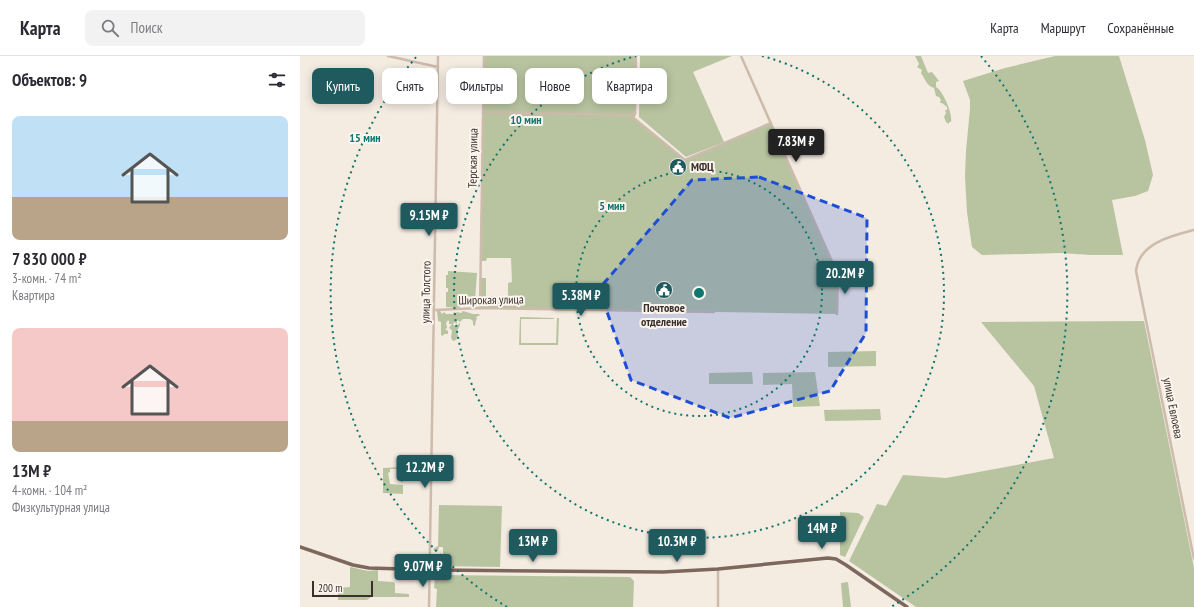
<!DOCTYPE html>
<html lang="ru">
<meta charset="utf-8">
<style>
:root{--surface:#fff;--page:#f2f2f3;--text:#2b2b33;--muted:#7c7c81;--line:#e1e1e2;--accent:#1f5a5e}
body{margin:0;font-family:"PT Sans Narrow",sans-serif;background:var(--page);color:var(--text);height:100vh;display:flex;flex-direction:column;font-size:15px;white-space:nowrap}
*{box-sizing:border-box;margin:0}
p{font-size:13px;color:var(--muted)}
.icon{flex:none;width:22px;height:22px;fill:none;stroke:currentColor;stroke-width:2;stroke-linecap:round;stroke-linejoin:round}
.map{position:relative;flex:1;overflow:hidden}
.drawer{display:flex;flex-direction:column;background:var(--surface);width:300px}
.drawer>*{flex:none}
.guide{position:absolute;left:12px;top:12px;width:380px;height:36px;display:flex;gap:8px}
.scale{position:absolute;left:12px;bottom:10px;width:61px;box-sizing:border-box;padding-left:4px;border:2px solid #3b302b;border-top:0;font-size:11px;line-height:14px;white-space:nowrap;color:#3b302b;-webkit-text-stroke:3px #fbf5ee;paint-order:stroke}
.price{position:absolute;translate:-50% -34px;padding:0 9px;border-radius:4px;background:var(--accent);color:#fff;font-size:13px;line-height:26px;filter:drop-shadow(0 1px 2px #0008)}
.price::after{content:'';position:absolute;left:50%;top:24px;width:12px;height:9px;margin-left:-6px;background:inherit;clip-path:polygon(0 0,100% 0,50% 100%)}
.price.current{background:#222;color:#fff}
ul{padding:0;list-style:none}
li{display:grid;align-content:center;gap:8px;height:212px;padding:0 12px}
li span{display:grid;place-items:center;height:124px;border-radius:8px;color:#555}
li>.icon{margin-inline-start:auto}
span .icon{width:72px;height:72px;fill:#fffc;stroke-width:1}
li b{font-size:17px}
h2{display:flex;justify-content:space-between;align-items:center;height:48px;padding:0 12px;font-size:17px}
.chip{padding:0 14px;border-radius:8px;background:var(--surface);box-shadow:0 2px 10px #0003;font-size:14px;line-height:36px}
.chip.current{background:var(--accent);color:#fff}
header{display:flex;align-items:center;gap:24px;box-sizing:border-box;height:56px;padding:0 20px;background:var(--surface);border-bottom:1px solid var(--line)}
header strong{font-size:19px}
nav{display:flex;gap:22px;margin-inline-start:auto;font-size:14px}
.search{width:280px;height:36px;background:var(--page);display:flex;align-items:center;gap:10px;box-sizing:border-box;padding:0 14px;border-radius:8px;color:var(--muted);font-size:15px}
main{display:flex;flex:1;min-height:0}
.map>svg:first-child{display:block}
.green{fill:#b8c4a0}
.lines{fill:none;stroke-linecap:round;stroke-linejoin:round}
.minor{stroke:#cdbbac;stroke-width:2.5}
.major{stroke:#7d675c;stroke-width:3.5}
.marked{fill:#1d4ed8;fill-opacity:0.2;stroke:#1d4ed8;stroke-width:3;stroke-dasharray:8 5;stroke-linejoin:round}
.ring{fill:none;stroke:#0f766e;stroke-width:2;stroke-dasharray:2 4}
.labels{text-anchor:middle;stroke-width:4;stroke-linejoin:round;paint-order:stroke}
.street-label{font-size:12px;fill:#3b302b;stroke:#fbf5ee}
.poi-label{font-size:12px;font-weight:bold;fill:#3b302b;stroke:#fbf5ee;text-anchor:start}
.centre{fill:#0f766e;stroke:#fbf5ee;stroke-width:2}
.ring-label{font-size:12px;text-anchor:middle;font-weight:bold;fill:#0f766e;stroke:#fbf5ee;stroke-width:4;stroke-linejoin:round;paint-order:stroke}
</style>
<header>
<strong>Карта</strong>
<div class="search"><svg class="icon" aria-label="search" viewBox="0 0 24 24"><circle cx="10" cy="10" r="6"/><path d="M15 15l6 6"/></svg>Поиск</div>
<nav><a>Карта</a><a>Маршрут</a><a>Сохранённые</a></nav>
</header>
<main>
<section class="drawer">
<h2>Объектов: 9<svg class="icon" aria-label="filters" viewBox="0 0 24 24"><path d="M4 7h16M4 17h16"/><circle cx="9" cy="7" r="2"/><circle cx="15" cy="17" r="2"/></svg></h2>
<ul>
<li><span style="background:linear-gradient(#bfe0f5 65%,#b9a48a 0)"><svg class="icon" aria-label="home" viewBox="0 0 24 24"><path d="M3 11l9-7 9 7M6 9v11h12V9"/></svg></span><div><b>7 830 000 ₽</b><p>3-комн. · 74 m²</p><p>Квартира</p></div></li>
<li><span style="background:linear-gradient(#f6c9c9 75%,#b9a48a 0)"><svg class="icon" aria-label="home" viewBox="0 0 24 24"><path d="M3 11l9-7 9 7M6 9v11h12V9"/></svg></span><div><b>13M ₽</b><p>4-комн. · 104 m²</p><p>Физкультурная улица</p></div></li>
</ul>
</section>
<div class="map">
<svg width="894" height="551" viewBox="0 0 894 551">
<rect width="100%" height="100%" fill="#f4ebe1"/>
<!-- green -->
<g class="green">
<path d="M184,0H336L335,62L385,104L471,67L538,219L537,258L180,252V222H186V240H208V227L212,226L211,202H187L186,205H180Z"/>
<path d="M340,0H432L393,16L424,86L386,101L339,61Z"/>
<path d="M615,0H621L628,17L632,16L639,25L636,26V31C643,35 653,58 651,66H649V68L646,66L644,61L646,57L645,54H647V51L642,47H640L641,44L639,41L636,40L634,32C627,30 625,23 621,17L622,14L617,11L619,8Z"/>
<path d="M755,0H819L845,84L853,119L848,135L835,140L812,144L823,199H791L761,197L682,199L672,191L667,156L665,120L666,95L670,53V44L663,25L705,12Z"/>
<path d="M148,215L177,217L175,244L160,243V252L146,251V236H148V232H146V219H148Z"/>
<path d="M137,255H140L142,258L144,256L146,258H153L154,256L156,257L157,256L161,257L163,255L173,258H179L180,259L176,261L177,263L176,264L175,270L173,269V265L170,263H163L160,266L157,264V268L154,266L153,269L156,270L160,267V269L157,275L158,281L156,284L153,285L151,282L152,274L149,272L152,268H149V265L148,264L146,267L147,272L145,273L148,275V278H144L143,280L141,279V266L138,265Z"/>
<path d="M220,261L254,262V263H221V287H256L257,262H259L258,289H219Z"/>
<path d="M844,265L894,512V551H616L549,505L577,448L586,450L603,419L646,422L754,402L734,330L681,266Z"/>
<path d="M576,295V310L528,311V296Z"/>
<path d="M452,316L453,328H409V317Z"/>
<path d="M515,316L520,350L493,351L492,328L463,329V317Z"/>
<path d="M580,353L581,364L525,365L524,354Z"/>
<path d="M104,411L103,426H101L100,418H102V413H90V416L88,417L90,428L103,429V438L83,437V412Z"/>
<path d="M139,449L202,450L200,511L138,510V502H143V491H139L138,495L135,496L133,493L138,490Z"/>
<path d="M540,456L558,457L564,461L545,501L540,499Z"/>
<path d="M50,511L68,515L78,514V525L94,526L95,528V537L109,538V541H71L67,544H38V532L50,531Z"/>
<path d="M137,519L330,521L334,525L333,551H136L137,533L134,532L135,521Z"/>
<path d="M548,526L551,551H543L541,527Z"/>
</g>
<g class="lines">
<!-- minor -->
<g class="minor">
<path d="M88,0L138,11"/>
<path d="M441,0L538,219L537,258"/>
<path d="M183,56L331,59L335,58"/>
<path d="M335,58L336,0"/>
<path d="M330,59L385,104L471,67"/>
<path d="M894,174C871,180 839,187 836,215L894,503"/>
<path d="M180,252L184,0"/>
<path d="M135,254L180,252L414,256"/>
<path d="M129,551L138,0"/>
<path d="M418,551V513"/>
</g>
<!-- major -->
<path class="major" d="M0,491L53,509L69,512L137,514L363,516L418,513L528,502L536,503L546,509L607,551"/>
</g>
<!-- marked area -->
<path class="marked" d="M459,121L567,162L566,277L530,335L430,362L331,324L299,233L392,124Z"/>
<!-- distance rings -->
<g class="ring">
<circle cx="399" cy="237" r="123"/>
<path d="M462 0A245 245 0 1 1 336 0"/>
<path d="M207 551A368 368 0 0 1 117 0M681 0A368 368 0 0 1 591 551"/>
</g>
<!-- icons -->
<defs>
<g id="civic-disc" transform="scale(0.9)"><circle r="9.5" fill="#1f5a5e" stroke="#fbf5ee"/><path d="M-.6-6.5H3V-4.5H.6V-3L4-1V1h2V6H-6V1h2V-1L-.6-3ZM-1.2 2.5V6h2.4V2.5Z" fill="#fff"/></g>
</defs>
<g fill-rule="evenodd">
<use href="#civic-disc" x="378" y="111"/>
<use href="#civic-disc" x="364" y="234"/>
</g>
<g class="labels">
<!-- street labels -->
<g class="street-label">
<text transform="translate(173 102) rotate(-89)" y="4">Терская улица</text>
<text transform="translate(126 236) rotate(-89)" y="4">улица Толстого</text>
<text transform="translate(191 244) rotate(-1)" y="4">Широкая улица</text>
<text transform="translate(873 352) rotate(79)" y="4">улица Евлоева</text>
</g>
<!-- poi labels -->
<g class="poi-label">
<text x="391" y="115">МФЦ</text>
<text x="364" y="256" text-anchor="middle">Почтовое<tspan x="364" dy="14">отделение</tspan></text>
</g>
</g>
<circle cx="399" cy="237" r="6" class="centre"/>
<g class="ring-label">
<text x="226" y="68">10 мин</text>
<text x="65" y="86">15 мин</text>
<text x="312" y="154">5 мин</text>
</g>
</svg>
<div class="scale">200 m</div>
<b class="price current" style="left:496px;top:107px">7.83M ₽</b>
<b class="price" style="left:129px;top:181px">9.15M ₽</b>
<b class="price" style="left:545px;top:239px">20.2M ₽</b>
<b class="price" style="left:281px;top:261px">5.38M ₽</b>
<b class="price" style="left:125px;top:433px">12.2M ₽</b>
<b class="price" style="left:522px;top:494px">14M ₽</b>
<b class="price" style="left:233px;top:507px">13M ₽</b>
<b class="price" style="left:377px;top:507px">10.3M ₽</b>
<b class="price" style="left:123px;top:532px">9.07M ₽</b>
<div class="guide">
<a class="chip current">Купить</a>
<a class="chip">Снять</a>
<a class="chip">Фильтры</a>
<a class="chip">Новое</a>
<a class="chip">Квартира</a>
</div>
</div>
</main>
